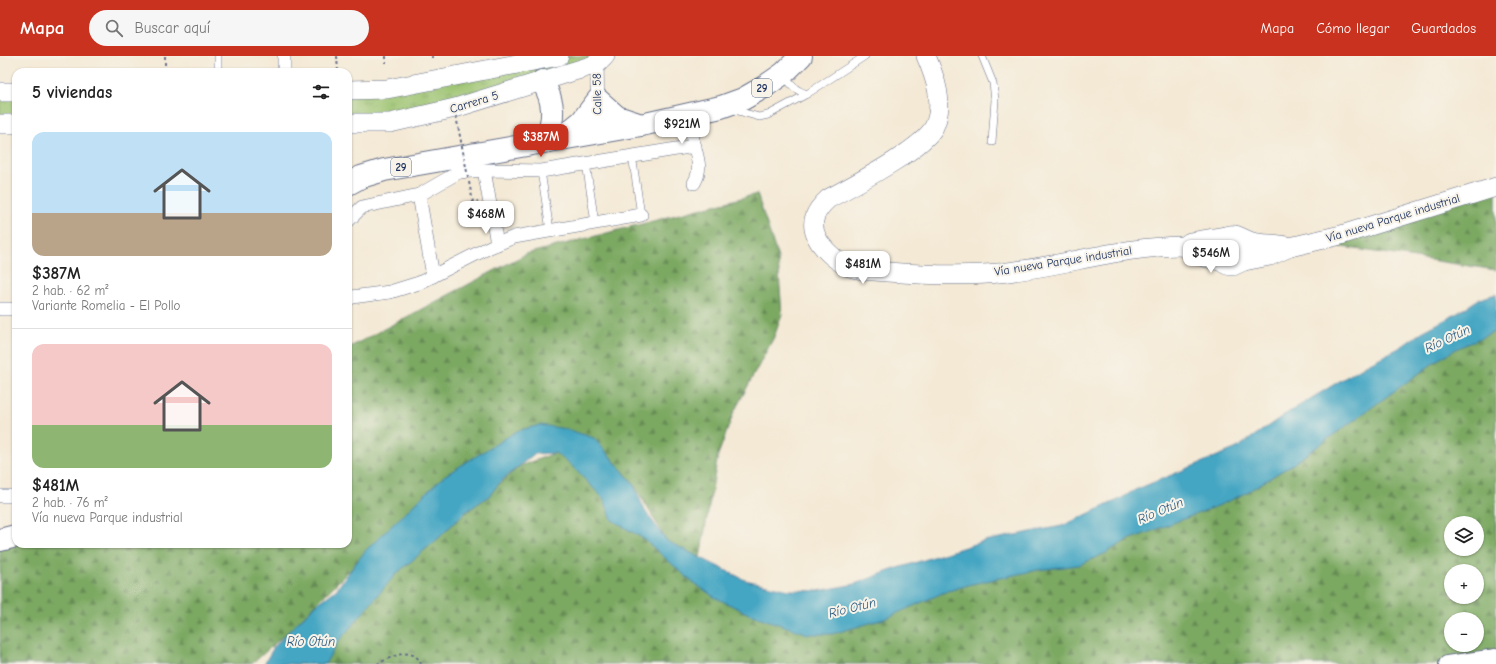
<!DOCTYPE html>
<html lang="es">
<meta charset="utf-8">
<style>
:root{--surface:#fff;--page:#f6f6f6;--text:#222;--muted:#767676;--line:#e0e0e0;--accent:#c8321e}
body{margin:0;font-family:"Comic Neue",sans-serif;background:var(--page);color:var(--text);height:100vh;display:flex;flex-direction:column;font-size:15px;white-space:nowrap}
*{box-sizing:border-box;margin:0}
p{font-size:13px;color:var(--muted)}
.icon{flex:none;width:22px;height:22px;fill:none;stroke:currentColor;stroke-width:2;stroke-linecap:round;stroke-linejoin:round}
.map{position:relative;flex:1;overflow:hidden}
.details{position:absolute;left:12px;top:12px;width:340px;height:480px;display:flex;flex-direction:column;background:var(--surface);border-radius:12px;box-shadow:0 1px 3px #0004}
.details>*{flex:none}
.controls{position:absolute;left:1444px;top:460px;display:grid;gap:8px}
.controls a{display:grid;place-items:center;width:40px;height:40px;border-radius:50%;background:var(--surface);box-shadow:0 1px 3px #0004;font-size:20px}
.price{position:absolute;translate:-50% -34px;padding:0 9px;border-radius:8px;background:#fff;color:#222;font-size:13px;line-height:26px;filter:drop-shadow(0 1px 2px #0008)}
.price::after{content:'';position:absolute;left:50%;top:24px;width:12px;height:9px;margin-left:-6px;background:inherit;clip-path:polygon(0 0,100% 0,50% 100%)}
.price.selected{background:var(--accent);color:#fff}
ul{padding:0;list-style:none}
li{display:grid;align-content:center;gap:8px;height:212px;padding:0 20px}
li+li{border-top:1px solid var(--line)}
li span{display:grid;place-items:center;height:124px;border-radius:12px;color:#555}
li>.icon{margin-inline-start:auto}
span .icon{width:72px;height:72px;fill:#fffc;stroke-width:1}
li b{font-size:17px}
h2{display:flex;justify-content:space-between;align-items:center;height:48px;padding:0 20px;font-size:17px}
header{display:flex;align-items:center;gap:24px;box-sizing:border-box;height:56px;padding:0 20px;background:var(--accent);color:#fff}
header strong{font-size:19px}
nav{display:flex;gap:22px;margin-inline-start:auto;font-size:14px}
.search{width:280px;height:36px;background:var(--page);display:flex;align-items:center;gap:10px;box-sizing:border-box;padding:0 14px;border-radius:22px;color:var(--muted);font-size:15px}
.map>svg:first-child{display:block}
.grass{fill:url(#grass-tufts);stroke:#5b7966}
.forest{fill:url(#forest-firs);stroke:#4c6c60;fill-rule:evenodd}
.water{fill:#44a6c3;stroke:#306a90}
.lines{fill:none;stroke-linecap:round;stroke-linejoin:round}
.service-casing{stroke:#677088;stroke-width:8}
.minor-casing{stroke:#677088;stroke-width:14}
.tertiary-casing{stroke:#677088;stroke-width:18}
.secondary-casing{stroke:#677088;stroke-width:20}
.trunk-casing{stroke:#677088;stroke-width:24}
.path{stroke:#677088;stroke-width:2;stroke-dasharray:3 3;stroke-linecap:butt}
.service{stroke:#fff;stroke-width:7}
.minor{stroke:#fff;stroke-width:13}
.tertiary{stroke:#fff;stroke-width:16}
.secondary{stroke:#fff;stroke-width:19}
.trunk{stroke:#fff;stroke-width:22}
.path-bridge{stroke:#677088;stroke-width:2;stroke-dasharray:3 3;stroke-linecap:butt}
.labels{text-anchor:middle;stroke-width:4;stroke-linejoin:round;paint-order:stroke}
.shield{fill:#f7f3e8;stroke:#5d6a87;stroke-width:1}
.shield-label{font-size:11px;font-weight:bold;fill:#1b2f5e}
.street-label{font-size:12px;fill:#1b2f5e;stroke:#f7f3e8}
.water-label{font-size:13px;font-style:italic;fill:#295981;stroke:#f7f3e8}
</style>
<header>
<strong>Mapa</strong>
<div class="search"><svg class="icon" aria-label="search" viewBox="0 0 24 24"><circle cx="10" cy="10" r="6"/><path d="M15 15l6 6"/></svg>Buscar aquí</div>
<nav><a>Mapa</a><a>Cómo llegar</a><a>Guardados</a></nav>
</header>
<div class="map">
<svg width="1496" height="608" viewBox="0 0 1496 608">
<defs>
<pattern id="grass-tufts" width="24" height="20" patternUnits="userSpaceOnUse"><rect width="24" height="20" fill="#9bc36f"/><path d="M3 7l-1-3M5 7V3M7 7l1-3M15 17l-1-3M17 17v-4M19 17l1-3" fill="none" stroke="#7e9f5e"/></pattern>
<pattern id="forest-firs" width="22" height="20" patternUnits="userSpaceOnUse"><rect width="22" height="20" fill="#7ca962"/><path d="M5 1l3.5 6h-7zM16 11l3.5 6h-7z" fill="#658a54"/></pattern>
</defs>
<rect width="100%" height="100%" fill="#f7f3e8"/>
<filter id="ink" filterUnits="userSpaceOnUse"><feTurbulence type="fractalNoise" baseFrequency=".025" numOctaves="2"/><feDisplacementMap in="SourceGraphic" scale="8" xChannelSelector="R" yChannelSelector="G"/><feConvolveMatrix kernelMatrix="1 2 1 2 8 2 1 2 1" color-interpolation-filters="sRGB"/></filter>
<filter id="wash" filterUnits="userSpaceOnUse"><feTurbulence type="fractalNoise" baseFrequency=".012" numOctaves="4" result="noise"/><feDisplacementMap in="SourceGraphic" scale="16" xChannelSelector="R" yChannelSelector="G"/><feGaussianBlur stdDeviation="0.9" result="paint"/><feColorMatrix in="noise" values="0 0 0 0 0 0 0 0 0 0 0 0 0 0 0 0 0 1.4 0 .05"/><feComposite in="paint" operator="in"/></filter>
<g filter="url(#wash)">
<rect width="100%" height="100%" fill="#f4e9d5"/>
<!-- grass -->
<g class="grass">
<path d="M559,0H597L542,25L348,67V34Z"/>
<rect x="0" y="36" width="16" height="32"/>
</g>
<!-- forest -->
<g class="forest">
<path d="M1496,131V214L1322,188Z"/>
<path d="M757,138L778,202L782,259L774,281L734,356L718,399L698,513L667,485L633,427L594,382L444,420L293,571L252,608H0V483L16,488H348V292L526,198Z"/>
<path d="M1496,262V601L1447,608H292L520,410L555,397L602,421L656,494L797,572L1050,493ZM1451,467H1477V493H1451ZM1451,515H1477V541H1451ZM1451,563H1477V589H1451Z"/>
</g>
<!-- water -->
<path class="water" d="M1496,238V275L1458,292L1439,303L1293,408L1244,438L1220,449L1126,485L1106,497L1079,509L1038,514L972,528L945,536L884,563L832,578H808L749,558L714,541L690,524L644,483L612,464L604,443L568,406L555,397L534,398L502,424L489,440L463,458L440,481L396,518L338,586L325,608H264L274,591L293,571L317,548L336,534L365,495L444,420L517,375L540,369L566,373L594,382L633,427L645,455L667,485L745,524L789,534L818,535L855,528L889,515L984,485L1062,470L1120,443L1135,434L1237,392L1284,359L1366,309L1401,291L1422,276L1456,258L1479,243Z"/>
</g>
<g filter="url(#ink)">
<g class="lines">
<!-- service casing -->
<g class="service-casing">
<g id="service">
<path d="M982,0L993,27L995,44L992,86"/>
<path d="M218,16V0"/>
<path d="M785,20C791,30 796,34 807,38"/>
<path d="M731,53L759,61L768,59L807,38L865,0"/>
<path d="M632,99L641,159"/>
<path d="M586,107L595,167"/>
<path d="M541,115L550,175"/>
</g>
</g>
<!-- minor casing -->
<g class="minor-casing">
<g id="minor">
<path d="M284,0V16"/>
<path d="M597,0L598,76"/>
<path d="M693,57C693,63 692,70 692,76C693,95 705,109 694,127"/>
<path d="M459,116L484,114"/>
<path d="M348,165L362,151L419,139"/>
<path d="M497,188L484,114L541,115L695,90"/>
<path d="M433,220L419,139L459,116L457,101"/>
<path d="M348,244L352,241L390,236L419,227L490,191L514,181L641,159"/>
<path d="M0,253H16"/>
<path d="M0,440H16"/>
</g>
</g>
<!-- tertiary casing -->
<g class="tertiary-casing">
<path id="tertiary" d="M1447,608L1496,601"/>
</g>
<!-- secondary casing -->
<g class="secondary-casing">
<g id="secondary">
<path d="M926,0C935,21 945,48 934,71C922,94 853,129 828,143C816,154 809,165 817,182C822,192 835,204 845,209C857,215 873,215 887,216C927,219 968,221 1008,216C1067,209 1125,190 1185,190L1190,186L1225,180"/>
<path d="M348,34L387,33L559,0"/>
<path d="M0,36H16"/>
<path d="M348,67H390L455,52L597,8L605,0"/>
<path d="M0,68H16"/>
<path d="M1243,183L1248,194L1244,205L1233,210C1215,210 1209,184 1229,179C1237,177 1244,184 1252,186C1265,189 1277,187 1290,191"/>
<path d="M1185,190L1192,198L1220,205"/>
<path d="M1244,205L1270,200L1290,191L1341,179L1496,131"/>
</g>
</g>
<!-- trunk casing -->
<g class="trunk-casing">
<g id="trunk">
<path d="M542,25C555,46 555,63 545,85"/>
<path d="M561,82L582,65L598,44L617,61L641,69"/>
<path d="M348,128L361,121L384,114L641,69L721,51L743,43L764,31L784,17L801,0"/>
<path d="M0,484L16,480"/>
</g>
</g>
<!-- path -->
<g class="path">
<path d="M165,0V16"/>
<path d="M337,0L338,16"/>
<path d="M386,0V7"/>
<path d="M432,0V2"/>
<path d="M469,126L473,146L478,145"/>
<path d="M377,608C390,602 413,588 421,608"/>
</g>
<!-- service -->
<use href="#service" class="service"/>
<!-- minor -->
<use href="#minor" class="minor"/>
<!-- tertiary -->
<use href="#tertiary" class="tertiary"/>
<!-- secondary -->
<use href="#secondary" class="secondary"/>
<!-- trunk -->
<use href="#trunk" class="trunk"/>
<!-- path-bridge -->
<path class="path-bridge" d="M456,60L468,121"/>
</g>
</g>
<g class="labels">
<!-- shield labels -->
<g class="shield">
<rect x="752" y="23" width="20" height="18" rx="3"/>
<rect x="391" y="102" width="20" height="18" rx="3"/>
</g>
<g class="shield-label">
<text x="762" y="36">29</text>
<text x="401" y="115">29</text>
</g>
<!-- street labels -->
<g class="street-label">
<text transform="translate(597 38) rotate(-91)" y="4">Calle 58</text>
<text transform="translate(474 46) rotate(-17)" y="4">Carrera 5</text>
<text transform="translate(1393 162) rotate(-17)" y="4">Vía nueva Parque industrial</text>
<text transform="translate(1063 205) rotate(-9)" y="4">Vía nueva Parque industrial</text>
</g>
<!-- water labels -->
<g class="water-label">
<text transform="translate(1447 282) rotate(-25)" y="5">Río Otún</text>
<text transform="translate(1160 454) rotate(-23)" y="5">Río Otún</text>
<text transform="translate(852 551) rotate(-14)" y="5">Río Otún</text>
<text x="311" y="590">Río Otún</text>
</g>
</g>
</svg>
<div class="controls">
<a><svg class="icon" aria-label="layers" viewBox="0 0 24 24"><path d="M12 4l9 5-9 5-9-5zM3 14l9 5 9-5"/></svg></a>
<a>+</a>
<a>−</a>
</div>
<b class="price" style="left:682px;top:89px">$921M</b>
<b class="price selected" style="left:541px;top:102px">$387M</b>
<b class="price" style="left:486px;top:179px">$468M</b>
<b class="price" style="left:1211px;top:218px">$546M</b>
<b class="price" style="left:863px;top:229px">$481M</b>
<section class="details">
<h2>5 viviendas<svg class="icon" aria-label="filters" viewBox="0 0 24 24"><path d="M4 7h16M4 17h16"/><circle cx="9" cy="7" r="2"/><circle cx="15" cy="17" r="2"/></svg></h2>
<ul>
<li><span style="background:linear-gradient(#bfe0f5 65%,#b9a48a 0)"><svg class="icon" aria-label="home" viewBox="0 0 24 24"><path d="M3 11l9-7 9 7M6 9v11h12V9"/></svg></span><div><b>$387M</b><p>2 hab. · 62 m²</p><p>Variante Romelia - El Pollo</p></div></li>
<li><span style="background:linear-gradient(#f6c9c9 65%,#8fb573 0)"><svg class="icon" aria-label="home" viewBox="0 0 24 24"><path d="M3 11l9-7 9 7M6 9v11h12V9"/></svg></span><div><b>$481M</b><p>2 hab. · 76 m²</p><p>Vía nueva Parque industrial</p></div></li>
</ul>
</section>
</div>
